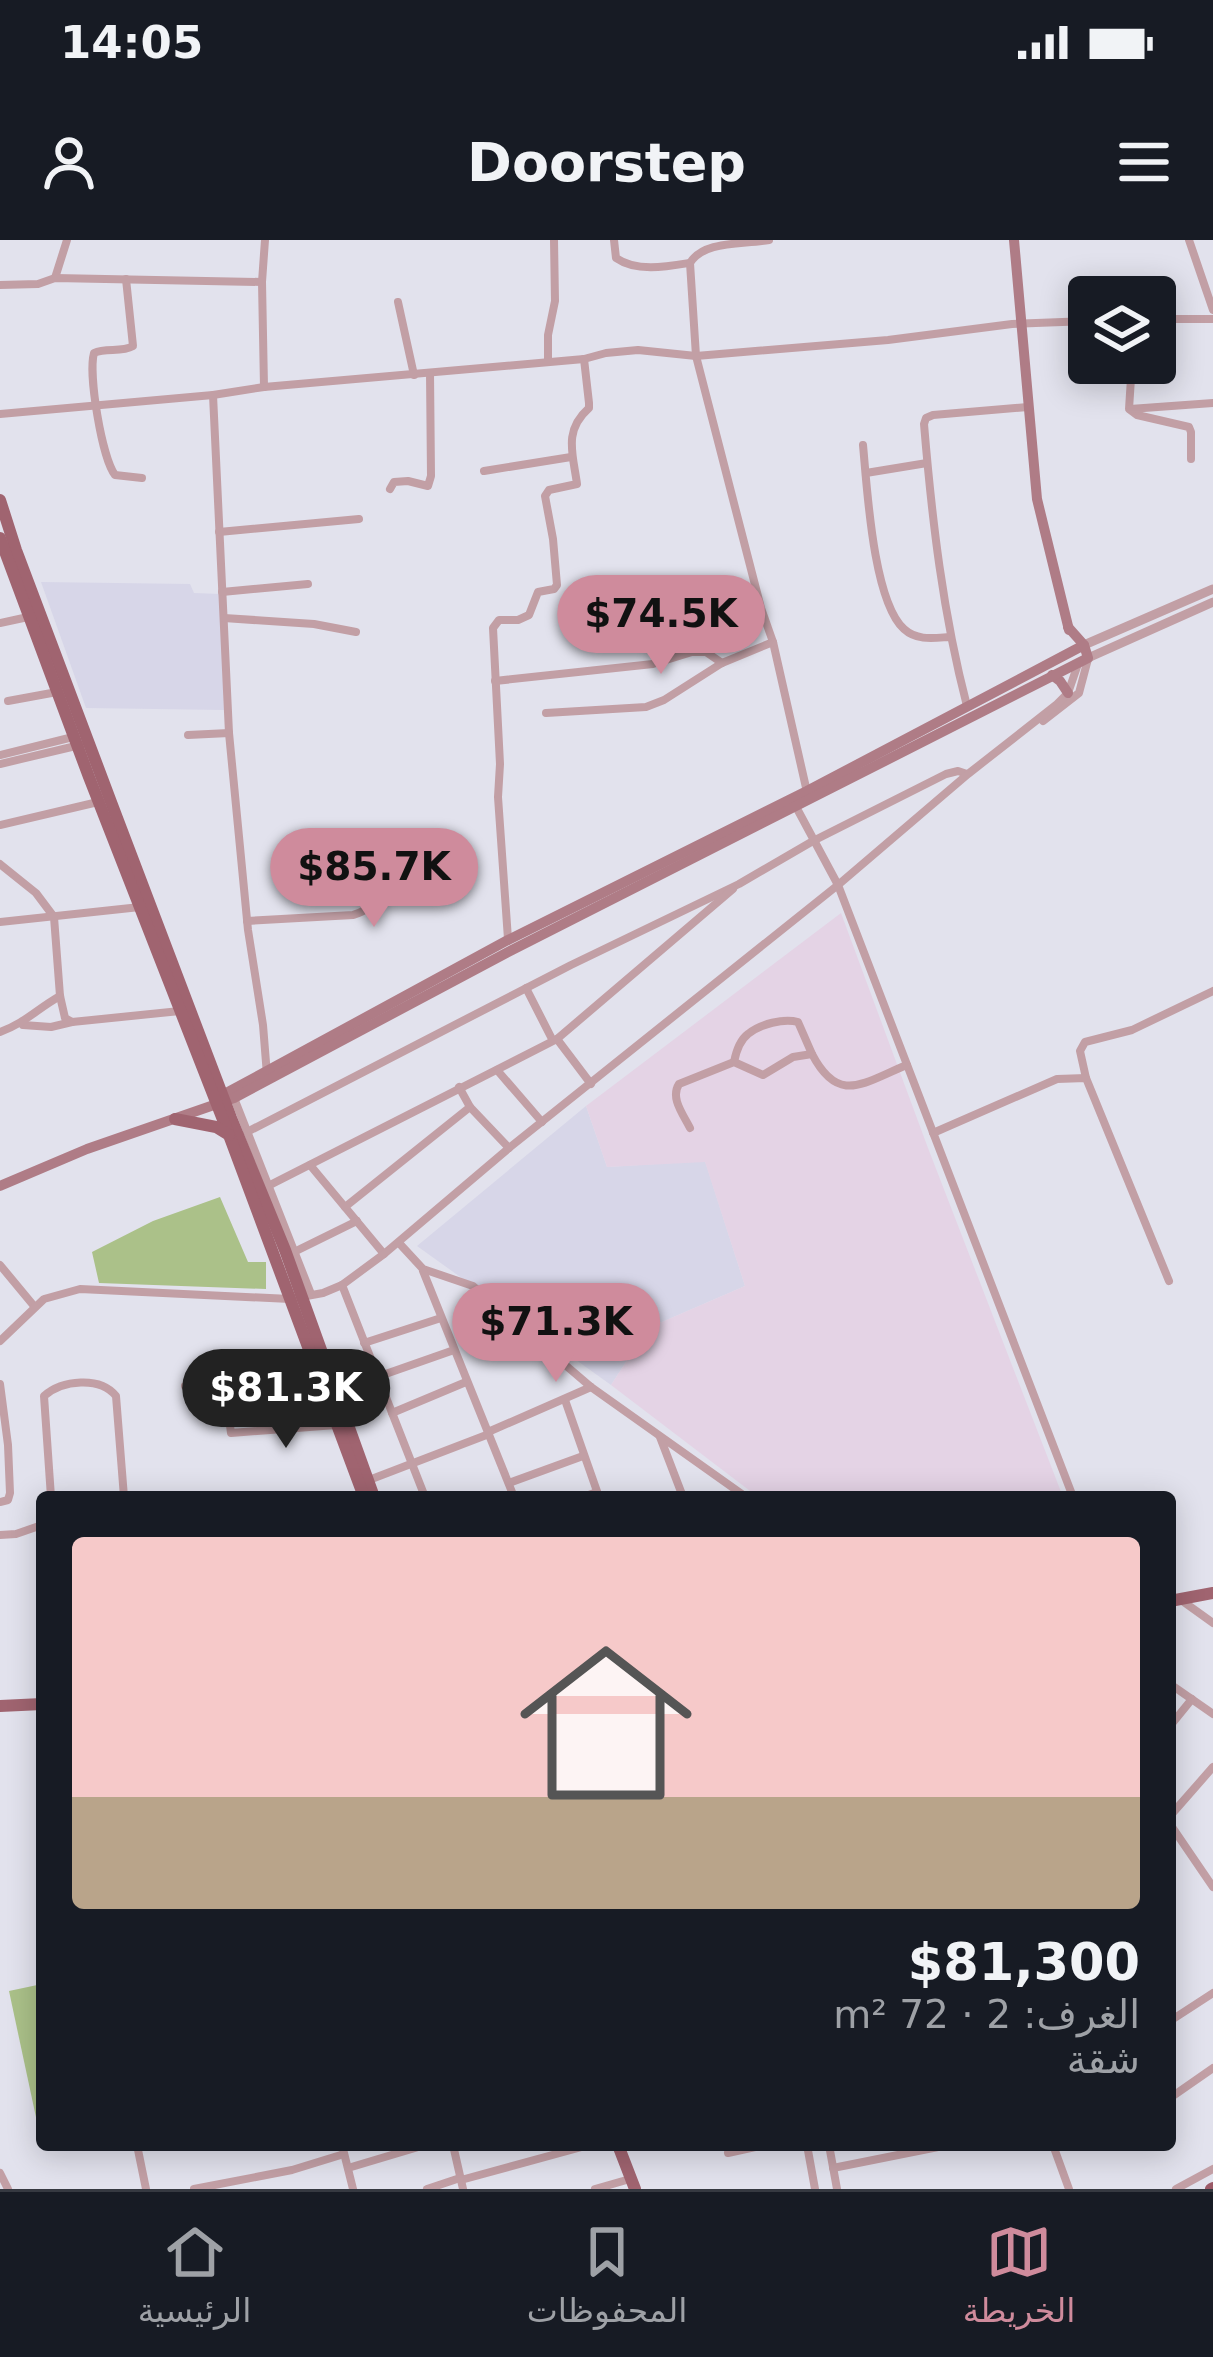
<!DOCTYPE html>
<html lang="ar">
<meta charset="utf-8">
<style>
:root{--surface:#171b24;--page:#242831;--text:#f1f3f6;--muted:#9ea1a6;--line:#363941;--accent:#cf8b9c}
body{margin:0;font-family:"DejaVu Sans","Noto Naskh Arabic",sans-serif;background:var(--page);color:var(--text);direction:rtl;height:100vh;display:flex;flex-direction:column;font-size:45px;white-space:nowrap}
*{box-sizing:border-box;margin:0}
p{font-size:39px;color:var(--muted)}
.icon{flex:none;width:66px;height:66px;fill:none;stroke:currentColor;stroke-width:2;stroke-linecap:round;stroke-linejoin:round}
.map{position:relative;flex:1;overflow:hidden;direction:ltr}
.side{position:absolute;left:36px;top:1251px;width:1140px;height:660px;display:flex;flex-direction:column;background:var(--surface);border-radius:12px;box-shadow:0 6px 30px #0003;direction:rtl}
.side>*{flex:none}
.tools{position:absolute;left:1068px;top:36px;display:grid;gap:24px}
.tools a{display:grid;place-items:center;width:108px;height:108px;border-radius:12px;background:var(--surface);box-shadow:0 6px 30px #0003;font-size:60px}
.price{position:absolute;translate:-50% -102px;padding:0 27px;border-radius:42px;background:var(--accent);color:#111;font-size:39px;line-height:78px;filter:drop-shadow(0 3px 6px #0008)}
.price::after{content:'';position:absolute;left:50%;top:72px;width:36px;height:27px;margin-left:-18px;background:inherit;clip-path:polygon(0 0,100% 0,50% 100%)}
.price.active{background:#222;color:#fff}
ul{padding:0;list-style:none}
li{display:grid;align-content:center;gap:24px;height:636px;padding:0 36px}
li span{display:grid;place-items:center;height:372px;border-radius:12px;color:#555}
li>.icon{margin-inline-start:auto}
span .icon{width:216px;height:216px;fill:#fffc;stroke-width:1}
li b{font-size:51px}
.status{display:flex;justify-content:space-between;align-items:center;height:84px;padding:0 60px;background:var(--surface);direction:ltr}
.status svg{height:33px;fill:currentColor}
header{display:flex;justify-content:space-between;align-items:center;height:156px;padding:0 36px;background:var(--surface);font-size:54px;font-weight:800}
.tabs{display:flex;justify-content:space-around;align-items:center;height:168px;border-top:3px solid var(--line);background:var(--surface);font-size:33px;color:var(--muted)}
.tabs a{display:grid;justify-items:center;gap:6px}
.tabs .active{color:var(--accent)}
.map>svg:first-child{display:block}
.built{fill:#d7d6e8}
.medical{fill:#e4d3e5}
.green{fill:#abc189}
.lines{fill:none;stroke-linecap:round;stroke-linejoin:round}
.minor{stroke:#c29fa5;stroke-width:8}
.tertiary{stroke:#c29fa5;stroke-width:9}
.secondary{stroke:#af7c86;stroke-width:10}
.primary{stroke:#a06470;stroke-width:12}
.trunk{stroke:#9a5967;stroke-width:12}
</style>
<div class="status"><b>14:05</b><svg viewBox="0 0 49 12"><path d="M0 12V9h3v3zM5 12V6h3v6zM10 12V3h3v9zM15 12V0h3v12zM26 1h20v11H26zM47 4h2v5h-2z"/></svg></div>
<header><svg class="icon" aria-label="menu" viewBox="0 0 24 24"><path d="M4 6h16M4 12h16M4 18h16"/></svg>Doorstep<svg class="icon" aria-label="person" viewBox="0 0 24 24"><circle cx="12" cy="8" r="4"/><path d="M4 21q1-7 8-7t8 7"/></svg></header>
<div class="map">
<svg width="1213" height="1949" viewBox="0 0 1213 1949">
<rect width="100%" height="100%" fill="#e2e2ed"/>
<!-- built -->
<g class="built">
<path d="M41,342L190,344L194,353L220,354L224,470L86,468Z"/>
<path d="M586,866L607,927L705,921L745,1046L648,1088L611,1145L417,1006Z"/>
</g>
<!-- medical -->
<path class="medical" d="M841,673L928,908L1063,1257H758L611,1145L648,1088L745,1046L705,922L607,927L586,866Z"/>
<!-- green -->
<g class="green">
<path d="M220,957L248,1022H266V1049L99,1043L92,1012L153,981Z"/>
<path d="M42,1744V1895L40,1896L9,1751Z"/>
</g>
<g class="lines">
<!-- minor -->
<g class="minor">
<path d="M614,0L616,18C636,32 665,27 689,23"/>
<path d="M769,0C743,5 704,0 690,23L696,116L761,368L773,402L807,552"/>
<path d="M1189,0L1213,70"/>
<path d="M55,38L67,0"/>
<path d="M126,39L133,106C121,113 106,107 94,113C88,134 102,218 115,235L142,238"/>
<path d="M0,45L38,44L55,38L262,42"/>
<path d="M398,62L414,135"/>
<path d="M1155,79H1213"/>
<path d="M548,122V95L555,61L554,0"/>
<path d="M1132,123L1129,169L1137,175L1189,187L1191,192V219"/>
<path d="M264,147L262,42L265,0"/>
<path d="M213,155L229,493L248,690L263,785L267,835"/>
<path d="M1130,169L1213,163"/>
<path d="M0,174L213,155L264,147L584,119L606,113L638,110L696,116L888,100L1012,84L1089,81"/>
<path d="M863,205C867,247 873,361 904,389C917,401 934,398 949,397"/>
<path d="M484,231L571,217"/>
<path d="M866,233L927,223"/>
<path d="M390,249L394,242L408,241L428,246L431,236L430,133"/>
<path d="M219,292L359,279"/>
<path d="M222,352L308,344"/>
<path d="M224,378L314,384L356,392"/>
<path d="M0,383L28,377"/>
<path d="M495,441L653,424L692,412H706L722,423"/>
<path d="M8,461L57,452"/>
<path d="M967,466C943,374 932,280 924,184L926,178L933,175L1028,167"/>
<path d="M546,473L646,467L664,460L722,423L773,402"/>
<path d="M1043,481L1079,453L1088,419"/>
<path d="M188,495L229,493"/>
<path d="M0,515L73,497"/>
<path d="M0,524L80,505"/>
<path d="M794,563L838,645L1073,1257"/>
<path d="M0,585L98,562"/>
<path d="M0,624L36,653L54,677L60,756L65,778L72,782L180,771"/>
<path d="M247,681L353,675C359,673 366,671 370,665C388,643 372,600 418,602C444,603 448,634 455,654"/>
<path d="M0,682L140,667"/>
<path d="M508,699L498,557L500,524L493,388L499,380H518L529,375L538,352L554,349L557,345L553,299L545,256L549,250L577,244C573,214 563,191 589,168V163L584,119"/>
<path d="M526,748L552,799"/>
<path d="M23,785L51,787L72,782"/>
<path d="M0,792C25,783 37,769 60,756"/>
<path d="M557,799L591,844"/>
<path d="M734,822C736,812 740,800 748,794C760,784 784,778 798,782L812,814"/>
<path d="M497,830L542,882"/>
<path d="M1086,838L1080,811L1085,802L1132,790L1213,751"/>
<path d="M459,847L470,867L509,908"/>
<path d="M234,858L311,1054"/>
<path d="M690,888C683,874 670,858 679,844L734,822L763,835L793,817L812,814C839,866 864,842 907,825"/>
<path d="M247,892L571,725L739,644L813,601L946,534L958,531L967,534"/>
<path d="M933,893L1057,839L1086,838L1169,1041"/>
<path d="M310,925L384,1014"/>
<path d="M268,946L557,799L733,649"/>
<path d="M345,967L470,867"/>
<path d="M399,1003L423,1029L473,1046L591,1147L746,1257"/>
<path d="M294,1012L357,981"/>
<path d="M0,1025L34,1066"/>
<path d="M423,1031L514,1257"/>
<path d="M342,1045L425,1257"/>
<path d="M0,1101L44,1059L80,1049L290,1059L323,1053L342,1045L384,1014L509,908L838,645L968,534L1056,465L1068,453L1078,424"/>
<path d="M364,1103L441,1078"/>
<path d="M377,1137L454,1110"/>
<path d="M224,1141L231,1193L336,1185"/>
<path d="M0,1144L8,1205L10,1253L8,1260L0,1262"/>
<path d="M185,1146L315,1129"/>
<path d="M565,1160L599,1257"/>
<path d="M392,1173L466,1142"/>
<path d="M488,1192L591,1147"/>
<path d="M660,1197L683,1257"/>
<path d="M369,1240L489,1194"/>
<path d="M509,1243L583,1216"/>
<path d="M51,1257L44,1156C62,1140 100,1136 116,1156L124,1257"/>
<path d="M277,1257H281"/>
<path d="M583,1257L597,1252"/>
<path d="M0,1295L16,1294L42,1285"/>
<path d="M1181,1360L1213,1383"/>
<path d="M1170,1444L1213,1474"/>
<path d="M1170,1486L1192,1459"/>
<path d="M1170,1576L1213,1527"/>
<path d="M1170,1584L1213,1647"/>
<path d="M1170,1781L1213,1753"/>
<path d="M1170,1858L1213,1828"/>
<path d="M137,1905L146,1949"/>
<path d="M342,1905L353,1949"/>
<path d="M453,1905L463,1949"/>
<path d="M807,1905L815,1949"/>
<path d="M829,1905L837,1949"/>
<path d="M1053,1905L1069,1949"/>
<path d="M728,1913L765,1905"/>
<path d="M348,1928L425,1905"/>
<path d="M833,1928L948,1905"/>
<path d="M0,1933L8,1949"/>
<path d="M461,1940L589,1905"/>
<path d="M194,1949L292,1930L344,1914"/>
<path d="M427,1949L460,1938"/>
<path d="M595,1949L630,1939"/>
<path d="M1176,1949L1213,1929"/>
</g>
<!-- tertiary -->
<g class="tertiary">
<path d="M1084,405L1213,349"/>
<path d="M1088,418L1213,362"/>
</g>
<!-- secondary -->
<g class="secondary">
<path d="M1014,0L1037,259L1069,390"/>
<path d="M1052,435L1060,441L1068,453"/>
<path d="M217,858L508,700L807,551L1084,405"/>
<path d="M0,946L87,909L234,858L512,710L1088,418L1084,405L1068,387"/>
</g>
<!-- primary -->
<g class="primary">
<path d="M0,260L16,310L111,562L231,878L285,1010L374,1257"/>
<path d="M0,298L89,537L229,895L364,1257"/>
<path d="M175,879L216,887L229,895"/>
<path d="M1170,1361L1213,1353"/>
<path d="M0,1466L42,1464"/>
<path d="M618,1905L635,1949"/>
</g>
<!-- trunk -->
<path class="trunk" d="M1211,1949L1213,1948"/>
</g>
</svg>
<div class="tools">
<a><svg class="icon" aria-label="layers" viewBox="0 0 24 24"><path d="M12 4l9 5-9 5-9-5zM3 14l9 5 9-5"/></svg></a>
</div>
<b class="price" style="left:661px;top:437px">$74.5K</b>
<b class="price" style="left:374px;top:690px">$85.7K</b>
<b class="price" style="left:556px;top:1145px">$71.3K</b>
<b class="price active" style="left:286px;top:1211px">$81.3K</b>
<section class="side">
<ul>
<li><span style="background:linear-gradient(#f6c9c9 70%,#b9a48a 0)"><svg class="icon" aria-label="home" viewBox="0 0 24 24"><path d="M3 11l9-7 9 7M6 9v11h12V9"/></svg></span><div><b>$81,300</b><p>الغرف: 2 · 72 m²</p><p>شقة</p></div></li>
</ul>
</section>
</div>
<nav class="tabs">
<a class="active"><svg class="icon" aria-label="map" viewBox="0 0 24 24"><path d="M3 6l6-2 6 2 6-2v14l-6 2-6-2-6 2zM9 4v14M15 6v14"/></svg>الخريطة</a>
<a><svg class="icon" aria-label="saved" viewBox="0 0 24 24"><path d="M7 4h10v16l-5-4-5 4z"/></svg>المحفوظات</a>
<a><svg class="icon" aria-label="home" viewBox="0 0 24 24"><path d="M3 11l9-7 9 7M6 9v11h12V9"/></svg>الرئيسية</a>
</nav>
